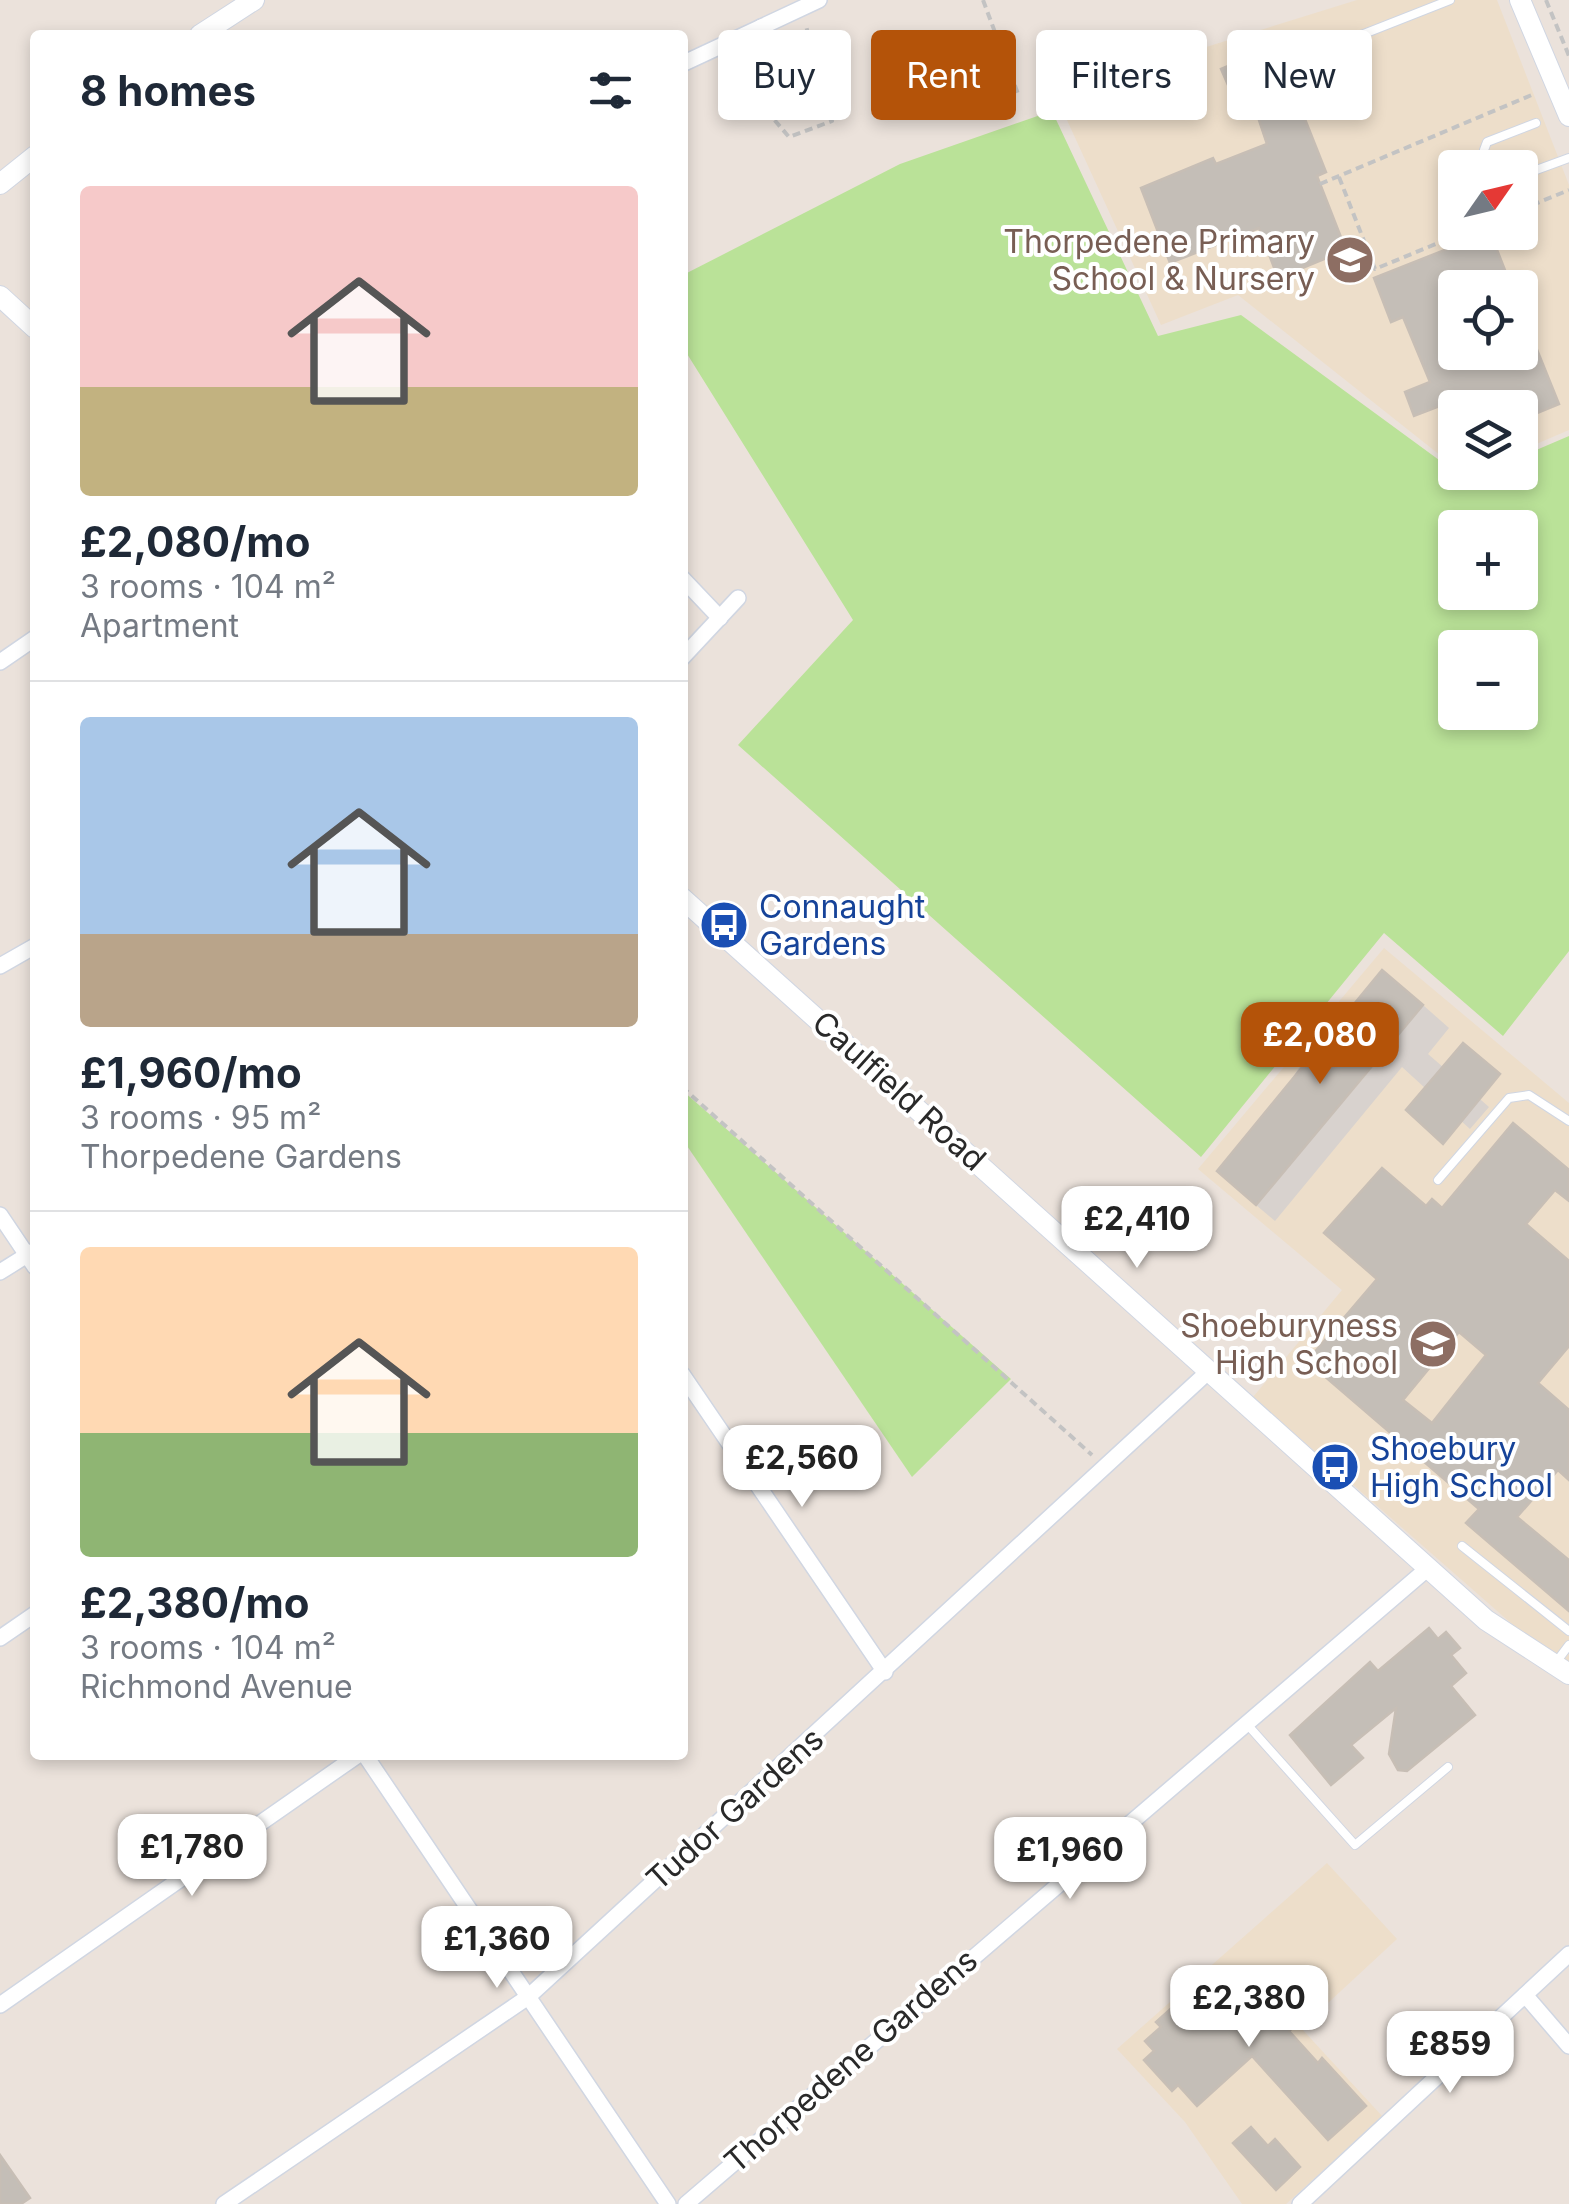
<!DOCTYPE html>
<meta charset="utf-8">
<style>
:root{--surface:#fff;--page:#f2f2f3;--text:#1f2937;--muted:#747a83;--line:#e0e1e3;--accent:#b45309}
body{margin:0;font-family:Inter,sans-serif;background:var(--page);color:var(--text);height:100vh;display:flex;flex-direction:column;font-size:38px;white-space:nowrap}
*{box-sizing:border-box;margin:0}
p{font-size:32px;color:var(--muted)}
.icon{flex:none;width:55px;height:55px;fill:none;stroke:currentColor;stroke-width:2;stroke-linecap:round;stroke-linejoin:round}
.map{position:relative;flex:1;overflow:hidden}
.panel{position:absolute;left:30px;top:30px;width:658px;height:1730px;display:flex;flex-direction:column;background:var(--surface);border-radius:10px;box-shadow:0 5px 15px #0003}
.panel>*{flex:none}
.top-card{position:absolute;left:718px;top:30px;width:700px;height:90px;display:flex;gap:20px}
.needle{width:65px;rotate:56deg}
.controls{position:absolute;left:1438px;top:150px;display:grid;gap:20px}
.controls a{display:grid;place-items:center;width:100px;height:100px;border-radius:10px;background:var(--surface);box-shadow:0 5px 15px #0003;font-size:50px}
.price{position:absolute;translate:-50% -85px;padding:0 22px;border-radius:20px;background:#fff;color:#222;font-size:32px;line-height:65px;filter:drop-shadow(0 2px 5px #0008)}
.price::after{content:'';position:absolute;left:50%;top:60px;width:30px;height:22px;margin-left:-15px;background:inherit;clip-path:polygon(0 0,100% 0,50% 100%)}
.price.selected{background:var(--accent);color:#fff}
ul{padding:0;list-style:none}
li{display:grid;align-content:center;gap:20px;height:530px;padding:0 50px}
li+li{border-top:2px solid var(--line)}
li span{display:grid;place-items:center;height:310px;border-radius:10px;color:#555}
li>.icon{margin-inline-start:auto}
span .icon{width:180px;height:180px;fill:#fffc;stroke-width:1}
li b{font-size:42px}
h2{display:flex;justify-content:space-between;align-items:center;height:120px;padding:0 50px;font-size:42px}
.tag{padding:0 35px;border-radius:10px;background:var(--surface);box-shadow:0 5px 15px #0003;font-size:35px;line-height:90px}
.tag.selected{background:var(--accent);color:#fff}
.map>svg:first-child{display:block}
.education{fill:#eddeca;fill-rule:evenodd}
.green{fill:#bae298;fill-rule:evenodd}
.plaza{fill:#d8d2ce}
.building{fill:#c4beb7;stroke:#c7beb5;stroke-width:2.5;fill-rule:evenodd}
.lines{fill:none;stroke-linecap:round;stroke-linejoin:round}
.service-casing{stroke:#d0d6e2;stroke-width:10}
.minor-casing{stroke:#d0d6e2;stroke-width:18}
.tertiary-casing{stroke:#d0d6e2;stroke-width:22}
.path{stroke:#c3c3c3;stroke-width:4;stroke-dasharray:8 5;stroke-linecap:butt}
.service{stroke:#fff;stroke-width:8}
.minor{stroke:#fff;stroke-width:15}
.tertiary{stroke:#fff;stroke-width:20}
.labels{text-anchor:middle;stroke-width:8;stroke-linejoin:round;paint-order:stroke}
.education-label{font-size:32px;fill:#785e54;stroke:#fff;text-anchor:end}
.transit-label{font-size:32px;fill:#164399;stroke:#fff;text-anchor:start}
.street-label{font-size:32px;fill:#292929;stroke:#fff}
</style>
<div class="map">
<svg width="1569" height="2204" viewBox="0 0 1569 2204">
<rect width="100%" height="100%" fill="#ebe2db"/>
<!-- education -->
<g class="education">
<path d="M1357,0H1497L1569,185V430L1520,451V408H1455V467L1238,295L1161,325L1055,94ZM1455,168H1520V232H1455ZM1455,288H1520V352H1455Z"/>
<path d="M1384,948L1569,1103V1664L1520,1631L1253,1397L1342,1290L1198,1169Z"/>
<path d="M1327,1863L1397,1939L1301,2028L1383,2117L1286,2204H1242L1185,2122L1117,2049Z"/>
</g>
<!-- green -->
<g class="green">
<path d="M1052,111L1158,336L1241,315L1465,479L1482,473L1520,472V457L1569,436V951L1503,1036L1384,933L1201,1157L738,745L853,620L684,349L683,275L900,164ZM1455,528H1520V592H1455ZM1455,648H1520V712H1455Z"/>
<path d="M683,1091L1011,1379L912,1477L683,1140Z"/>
</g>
<!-- plaza -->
<path class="plaza" d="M1364,992L1405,1026L1423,1005L1449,1028L1428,1054L1489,1107L1470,1129L1402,1067L1275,1221L1256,1205L1270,1188L1231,1154L1244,1137L1281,1170L1331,1114L1291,1080L1302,1063L1345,1100L1392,1044L1351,1007Z"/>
<!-- building -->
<g class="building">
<path d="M1262,52L1279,94L1262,105L1261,113L1269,117L1285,109L1287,114L1301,109L1326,172L1317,176L1346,250L1278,278L1259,228L1170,263L1141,188L1213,158L1216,164L1267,144L1253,102L1249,104L1246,96L1235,101L1221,69Z"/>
<path d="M1490,232L1512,288H1455V352H1520L1521,310L1559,404L1520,420V408H1453L1450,402L1414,416L1405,392L1430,382L1403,317L1391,322L1374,278Z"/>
<path d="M1382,970L1423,1005L1256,1205L1217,1171Z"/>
<path d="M1463,1043L1500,1074L1443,1144L1406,1110Z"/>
<path d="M1513,1123L1569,1170V1201L1555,1190L1526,1224L1569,1261V1346L1538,1383L1569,1410V1480L1558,1470L1517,1517L1569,1560V1611L1466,1523L1479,1509L1307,1361L1377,1279L1324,1233L1382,1168L1426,1206L1432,1199L1442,1208ZM1459,1332L1486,1355L1432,1423L1403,1400Z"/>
<path d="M1429,1628L1438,1639L1446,1632L1460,1648L1451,1655L1466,1673L1451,1686L1475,1715L1407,1771L1398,1770L1389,1754L1396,1708L1351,1745L1363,1758L1331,1785L1290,1735L1370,1662L1378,1671Z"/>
<path d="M1289,1976L1316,2008L1289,2031L1318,2063L1322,2058L1366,2106L1328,2140L1252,2056L1197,2106L1178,2085L1172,2091L1144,2060L1154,2051L1145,2041L1161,2027L1156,2022L1175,2005L1180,2010L1215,1979L1221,1986L1230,1979L1255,2006Z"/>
<path d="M1251,2127L1268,2146L1275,2139L1300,2167L1276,2190L1233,2143Z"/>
<path d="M0,2155L30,2198L21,2204H0Z"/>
</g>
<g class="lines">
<!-- service casing -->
<g class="service-casing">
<g id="service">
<path d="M1268,110C1303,94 1280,85 1295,61L1450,0"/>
<path d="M1492,168L1484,150L1487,142L1536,123"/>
<path d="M1520,176L1569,158"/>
<path d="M1438,1180L1509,1098L1529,1095L1569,1121"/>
<path d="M1462,1546L1569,1631"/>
<path d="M1557,1661L1569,1645"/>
<path d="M1245,1722L1355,1845L1448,1767"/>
</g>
</g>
<!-- minor casing -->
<g class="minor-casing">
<g id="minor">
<path d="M761,27L777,62"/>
<path d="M682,64L819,0"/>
<path d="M682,578L720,618"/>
<path d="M682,658L738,598"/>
<path d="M0,662L35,638"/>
<path d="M0,966L35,946"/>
<path d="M0,1215L35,1267"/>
<path d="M0,1272L35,1250"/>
<path d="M682,1374L885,1672"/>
<path d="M0,1638L35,1614"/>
<path d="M365,1755L668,2204"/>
<path d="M1525,1995L1569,2046"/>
<path d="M0,2005L358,1755"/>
<path d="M224,2204L528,1997L1210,1370"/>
<path d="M686,2204L1427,1569"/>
<path d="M1300,2204L1569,1954"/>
</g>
</g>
<!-- tertiary casing -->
<g class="tertiary-casing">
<g id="tertiary">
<path d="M1520,0L1569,116"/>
<path d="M200,35L254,0"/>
<path d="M0,184L35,156"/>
<path d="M0,296L35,328"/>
<path d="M682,898L1486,1620L1569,1674"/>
</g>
</g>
<!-- path -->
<g class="path">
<path d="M983,0L1018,94"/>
<path d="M1546,0L1569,56"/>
<path d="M724,61L789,137L832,121L806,26"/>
<path d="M793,63L822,83"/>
<path d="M761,105L766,76"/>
<path d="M1339,177L1375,269L1465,232"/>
<path d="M1320,184L1534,94"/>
<path d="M1520,210L1569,190"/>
<path d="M682,1087L1092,1455"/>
</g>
<!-- service -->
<use href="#service" class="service"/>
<!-- minor -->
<use href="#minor" class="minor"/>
<!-- tertiary -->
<use href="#tertiary" class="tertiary"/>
</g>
<!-- icons -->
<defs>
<g id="school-disc" transform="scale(2.5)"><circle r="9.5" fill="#8d6e63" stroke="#fff"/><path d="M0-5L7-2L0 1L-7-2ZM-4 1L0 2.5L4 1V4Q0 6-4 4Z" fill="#fff"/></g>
<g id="bus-disc" transform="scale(2.5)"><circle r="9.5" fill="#1a4fb4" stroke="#fff"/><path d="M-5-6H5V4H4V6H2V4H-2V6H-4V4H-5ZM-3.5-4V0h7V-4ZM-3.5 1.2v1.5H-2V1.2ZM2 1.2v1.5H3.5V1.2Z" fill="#fff"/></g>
</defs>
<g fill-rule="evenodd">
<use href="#school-disc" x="1350" y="260"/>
<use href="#bus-disc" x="724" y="925"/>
<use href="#school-disc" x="1433" y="1344"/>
<use href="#bus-disc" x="1335" y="1467"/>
</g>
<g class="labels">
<!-- education labels -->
<g class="education-label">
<text x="1315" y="253">Thorpedene Primary<tspan x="1315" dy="37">School &amp; Nursery</tspan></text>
<text x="1398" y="1337">Shoeburyness<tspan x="1398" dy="37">High School</tspan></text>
</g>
<!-- transit labels -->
<g class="transit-label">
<text x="759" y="918">Connaught<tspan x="759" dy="37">Gardens</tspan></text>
<text x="1370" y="1460">Shoebury<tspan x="1370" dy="37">High School</tspan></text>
</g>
<!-- street labels -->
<g class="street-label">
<text transform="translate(899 1091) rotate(42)" y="11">Caulfield Road</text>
<text transform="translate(735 1809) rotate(-42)" y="11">Tudor Gardens</text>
<text transform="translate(851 2061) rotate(-41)" y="11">Thorpedene Gardens</text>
</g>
</g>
</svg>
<div class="controls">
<a><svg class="needle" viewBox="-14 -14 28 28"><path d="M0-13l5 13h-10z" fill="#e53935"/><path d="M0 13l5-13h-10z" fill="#747a83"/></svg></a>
<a><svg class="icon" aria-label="locate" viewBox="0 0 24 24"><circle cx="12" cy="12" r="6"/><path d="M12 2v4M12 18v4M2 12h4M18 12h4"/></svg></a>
<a><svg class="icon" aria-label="layers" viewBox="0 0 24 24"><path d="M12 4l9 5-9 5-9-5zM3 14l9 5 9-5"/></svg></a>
<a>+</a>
<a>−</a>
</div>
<b class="price selected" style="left:1320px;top:1087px">£2,080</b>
<b class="price" style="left:1137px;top:1271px">£2,410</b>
<b class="price" style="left:802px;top:1510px">£2,560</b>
<b class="price" style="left:192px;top:1899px">£1,780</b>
<b class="price" style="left:1070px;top:1902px">£1,960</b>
<b class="price" style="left:497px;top:1991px">£1,360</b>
<b class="price" style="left:1249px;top:2050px">£2,380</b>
<b class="price" style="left:1450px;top:2096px">£859</b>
<div class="top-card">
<a class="tag">Buy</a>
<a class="tag selected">Rent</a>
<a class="tag">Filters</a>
<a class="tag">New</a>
</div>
<section class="panel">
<h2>8 homes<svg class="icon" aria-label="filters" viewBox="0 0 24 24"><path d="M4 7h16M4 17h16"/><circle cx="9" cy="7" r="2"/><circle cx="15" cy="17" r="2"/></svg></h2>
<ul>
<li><span style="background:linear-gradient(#f6c9c9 65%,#c2b280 0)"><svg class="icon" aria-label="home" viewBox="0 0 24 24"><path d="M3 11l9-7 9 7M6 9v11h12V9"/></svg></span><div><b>£2,080/mo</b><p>3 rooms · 104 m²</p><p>Apartment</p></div></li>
<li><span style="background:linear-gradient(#a9c7e8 70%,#b9a48a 0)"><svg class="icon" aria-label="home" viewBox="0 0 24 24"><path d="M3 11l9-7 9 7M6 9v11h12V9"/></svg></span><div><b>£1,960/mo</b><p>3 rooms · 95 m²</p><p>Thorpedene Gardens</p></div></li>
<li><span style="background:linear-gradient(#ffd9b3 60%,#8fb573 0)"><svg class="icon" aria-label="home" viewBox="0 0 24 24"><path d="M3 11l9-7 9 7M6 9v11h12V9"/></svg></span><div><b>£2,380/mo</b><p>3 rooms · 104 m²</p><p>Richmond Avenue</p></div></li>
</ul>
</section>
</div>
